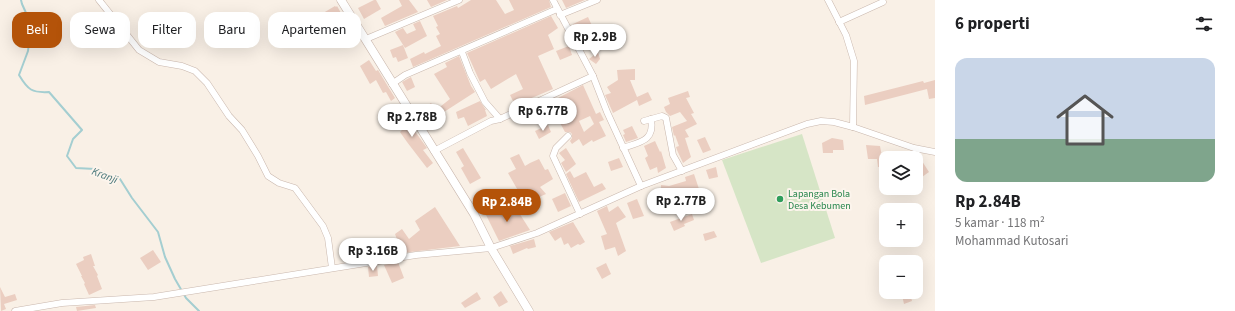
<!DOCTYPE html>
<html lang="id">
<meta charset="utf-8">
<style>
:root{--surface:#fff;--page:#f6f6f6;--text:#202124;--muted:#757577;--accent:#b45309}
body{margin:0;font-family:"Source Sans 3",sans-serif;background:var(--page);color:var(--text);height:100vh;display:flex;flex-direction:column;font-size:15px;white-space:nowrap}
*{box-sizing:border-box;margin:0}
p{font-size:13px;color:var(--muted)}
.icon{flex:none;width:22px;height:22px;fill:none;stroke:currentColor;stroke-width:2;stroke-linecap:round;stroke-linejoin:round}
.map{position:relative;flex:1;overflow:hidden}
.side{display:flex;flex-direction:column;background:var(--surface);width:300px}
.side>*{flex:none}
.top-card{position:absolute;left:12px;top:12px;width:380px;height:36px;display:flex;gap:8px}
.buttons{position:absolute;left:879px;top:151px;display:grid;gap:8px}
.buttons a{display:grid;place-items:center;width:44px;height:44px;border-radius:8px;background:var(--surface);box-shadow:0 4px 16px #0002;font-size:20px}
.price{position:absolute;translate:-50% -34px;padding:0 9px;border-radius:14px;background:#fff;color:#222;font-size:13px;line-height:26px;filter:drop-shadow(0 1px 2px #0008)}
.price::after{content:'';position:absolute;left:50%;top:24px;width:12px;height:9px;margin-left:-6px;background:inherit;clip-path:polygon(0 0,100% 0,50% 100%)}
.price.on{background:var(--accent);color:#fff}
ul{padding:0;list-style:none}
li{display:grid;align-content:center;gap:8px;height:212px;padding:0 20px}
li span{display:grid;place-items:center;height:124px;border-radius:12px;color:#555}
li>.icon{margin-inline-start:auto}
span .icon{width:72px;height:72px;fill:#fffc;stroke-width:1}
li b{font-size:17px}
h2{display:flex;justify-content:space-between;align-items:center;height:48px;padding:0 20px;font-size:17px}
.tag{padding:0 14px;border-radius:12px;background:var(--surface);box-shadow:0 4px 16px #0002;font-size:14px;line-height:36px}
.tag.on{background:var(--accent);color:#fff}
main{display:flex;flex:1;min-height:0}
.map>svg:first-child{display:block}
.green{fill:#d6e5c6}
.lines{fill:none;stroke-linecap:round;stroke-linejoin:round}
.stream{stroke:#a4ced1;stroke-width:2}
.building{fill:#ebcec1;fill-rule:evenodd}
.minor-casing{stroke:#c9b7ad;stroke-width:7}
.tertiary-casing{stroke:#c9b7ad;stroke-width:9}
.minor{stroke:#fff;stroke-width:6}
.tertiary{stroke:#fff;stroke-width:8}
.leisure-dot{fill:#2e9e5b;stroke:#fcf4ec;stroke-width:1.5}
.labels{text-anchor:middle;stroke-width:4;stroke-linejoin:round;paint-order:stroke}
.leisure-label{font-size:10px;fill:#27864d;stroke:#fcf4ec;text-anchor:start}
.water-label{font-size:11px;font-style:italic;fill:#477679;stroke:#fcf4ec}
</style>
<main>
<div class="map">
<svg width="935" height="311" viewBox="0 0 935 311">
<rect width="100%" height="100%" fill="#f9f0e6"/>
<!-- green -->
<path class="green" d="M802,134L835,238L761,263L722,160Z"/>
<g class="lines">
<!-- stream -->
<path class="stream" d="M21,0L22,4L31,24L28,51L19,75C28,90 32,93 49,92L82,130L73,139L67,156L76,168L95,169L120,179L132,198L158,232L165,257L175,279L186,298L199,311"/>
</g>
<!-- building -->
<g class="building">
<path d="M374,0H376L381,9L364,19L358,8Z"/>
<path d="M399,0H409L418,12L385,26L381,18L402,6Z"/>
<path d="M427,0H447L431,7Z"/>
<path d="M471,0H496L505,14L514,10L509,0H549L551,7L413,67L410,59L424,52L425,54L441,46L436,36L440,34L436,27L438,26L433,16L457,6L458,8Z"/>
<path d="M562,0H585L566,8Z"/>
<path d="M335,6L336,7L337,6L353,34L344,39L340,32L332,36L326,24L324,25L318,16Z"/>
<path d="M551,16L558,28L548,35L554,49L538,56L553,89L515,105L510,95L523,89L516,74L491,89L485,79L480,82L467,53Z"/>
<path d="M588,17L594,30L589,32V34L585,36L582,30L576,32L573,24Z"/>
<path d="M420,21L427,36L405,48L395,32L403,28L407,34L416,30L413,24Z"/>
<path d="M403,45L408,58L398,62L396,57L393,58L390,50Z"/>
<path d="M569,46L572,55L560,60L556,51Z"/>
<path d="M598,52L600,59L596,64L589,59Z"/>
<path d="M459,56L471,86L475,92L444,112L446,115L438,121L442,125L436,129L423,109L431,103L436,110L450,99L434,74L447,67L445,63Z"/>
<path d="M369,60L376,71L378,70L395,98L391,101L386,92L383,93L376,80L370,84L360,66Z"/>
<path d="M635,69V80H630L637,97L648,92L652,100L639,106L637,100L613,113L605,95L611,93L607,87L618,80L617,70Z"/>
<path d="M411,77L415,87L407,91L402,82Z"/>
<path d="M935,80V98L929,99L927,89L865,105L864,96L923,81L924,83Z"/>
<path d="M583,85L596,114L600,112L604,120L599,122L606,136L593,142L592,140L583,146L579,139L572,144L570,141L572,138V134L570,132H565L559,121L573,113L568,101L563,105L558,98ZM590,116L594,124L584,132L579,121Z"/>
<path d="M688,91L690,97L686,98L694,113L691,114L697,124L685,130L689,137L685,138L691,157L683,163L677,150L676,147L679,146L675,135L674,136L672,127L687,121L680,112L670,116L666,112L664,107L670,104L668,98Z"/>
<path d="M480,101L486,110H485L487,116L468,126L464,117L458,119L456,112Z"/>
<path d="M403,110L415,129L414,130L427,148L423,150L433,163L427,168L407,142L400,132L402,130L393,116Z"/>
<path d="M548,125L551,132L539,139L535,131Z"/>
<path d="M632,126L638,138L626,142L623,135L625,134L623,130Z"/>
<path d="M705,137L711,150L703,153L697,140Z"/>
<path d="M832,138L843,140L844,150H833V153H823L822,143Z"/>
<path d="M655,141L660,152L661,151L666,168L658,173L657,167L650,170L645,158L648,156L644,146Z"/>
<path d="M866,145L880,146L884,167H878L877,159H868Z"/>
<path d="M463,148L481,178L470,184L461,168L464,166L456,152Z"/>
<path d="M566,148L576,164L566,172L561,163L565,160L559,153Z"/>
<path d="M519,154L525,166L530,163L539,159L545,170L548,169L553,179L540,187L546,194L528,202L524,192L520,194L508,173L516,169L510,158Z"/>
<path d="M619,158L623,167L611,171L608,162Z"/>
<path d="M920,158L929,172L922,177L916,169V161Z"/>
<path d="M716,167L718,177L709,179L706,170Z"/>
<path d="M570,171L574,178L586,172L594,187L602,183L606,189L579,202L566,174Z"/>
<path d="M694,174L702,198L694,201L691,193L665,200L666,205L656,208L651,193L661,189V185L669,186L686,181L685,177Z"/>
<path d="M565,193L571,206L558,212L552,199Z"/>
<path d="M637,199L644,216L633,219L627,203Z"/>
<path d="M510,204L516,208L530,230L499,241L486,215Z"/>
<path d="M607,206L609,212L618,206L626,217L616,223L626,251L618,256L615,247L605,250L601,236L607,234L597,211Z"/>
<path d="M435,207L460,246L402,253L395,234L402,229L409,239L420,230L415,221Z"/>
<path d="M692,214L694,220L684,224L685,226L674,231L670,222Z"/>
<path d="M573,222L585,242L580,245L578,244L571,248L568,243L564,245L561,237L555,241L549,232Z"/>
<path d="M714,231L717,237L705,241L703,234Z"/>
<path d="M534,239L536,247L528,249L527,248L513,254L510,246Z"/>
<path d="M153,250L161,262L148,270L140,258Z"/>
<path d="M91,254L95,266H93L98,275L97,276L102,289L89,295L84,284L85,283L81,276H82L76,264L84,260L83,257Z"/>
<path d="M398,262L404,278L392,283L384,265Z"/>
<path d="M606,263L611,274L602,279L596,268Z"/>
<path d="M377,266L378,276L369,277L368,267Z"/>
<path d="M0,287L5,297L15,294L17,300L4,304L6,309L1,311Z"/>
<path d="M501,291L508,302L499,307L493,297Z"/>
<path d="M477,292L481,299L465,308L461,303Z"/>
<path d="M910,293L912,301L904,304L902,295Z"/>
<path d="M95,305L96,308L77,311L76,307Z"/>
</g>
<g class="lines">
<!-- minor casing -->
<g class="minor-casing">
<g id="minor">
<path d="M99,0L139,50L159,62L182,66L195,71L207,83L229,116L242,130L258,156L268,176L279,183L295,188L323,226L328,238L332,268"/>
<path d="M553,0L593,76L607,112L641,186"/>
<path d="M828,0L846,35L854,61L853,127"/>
<path d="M560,15L597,0"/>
<path d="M839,22L883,2"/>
<path d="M366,39L459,0"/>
<path d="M462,52L470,73L485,102L500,119"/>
<path d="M392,84L405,75L557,9"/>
<path d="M644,121L662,116L666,118L673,155L682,171"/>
<path d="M568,136L556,148L553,156L580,214"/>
<path d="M623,148C640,142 655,141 651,119"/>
<path d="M434,151L491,121L500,119L593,76"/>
<path d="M15,311L62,303L154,297L416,255L491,248L537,233L641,186L807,124L821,121L834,122L853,127L914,148L935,152"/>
</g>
</g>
<!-- tertiary casing -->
<g class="tertiary-casing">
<path id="tertiary" d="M341,0L474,214L491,248L529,311"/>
</g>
<!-- minor -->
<use href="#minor" class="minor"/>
<!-- tertiary -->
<use href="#tertiary" class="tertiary"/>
</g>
<!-- markers -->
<circle class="leisure-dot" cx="780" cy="199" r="4"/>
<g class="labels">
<!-- leisure labels -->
<g class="leisure-label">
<text x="788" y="197">Lapangan Bola<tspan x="788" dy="12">Desa Kebumen</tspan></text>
</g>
<!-- water labels -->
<g class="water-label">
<text transform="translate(105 175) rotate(21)" y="4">Kranji</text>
</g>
</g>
</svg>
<div class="buttons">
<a><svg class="icon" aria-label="layers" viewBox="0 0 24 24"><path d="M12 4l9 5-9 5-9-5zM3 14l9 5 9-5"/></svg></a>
<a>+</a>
<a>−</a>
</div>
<b class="price" style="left:595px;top:58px">Rp 2.9B</b>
<b class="price" style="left:543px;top:132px">Rp 6.77B</b>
<b class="price" style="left:412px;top:138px">Rp 2.78B</b>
<b class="price" style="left:681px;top:222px">Rp 2.77B</b>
<b class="price on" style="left:507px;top:223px">Rp 2.84B</b>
<b class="price" style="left:373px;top:272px">Rp 3.16B</b>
<div class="top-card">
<a class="tag on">Beli</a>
<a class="tag">Sewa</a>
<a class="tag">Filter</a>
<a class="tag">Baru</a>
<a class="tag">Apartemen</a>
</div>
</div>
<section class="side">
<h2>6 properti<svg class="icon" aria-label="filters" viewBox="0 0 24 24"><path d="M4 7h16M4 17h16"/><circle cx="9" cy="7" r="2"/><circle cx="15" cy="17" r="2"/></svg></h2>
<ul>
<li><span style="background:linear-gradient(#c9d6e8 65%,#7fa58c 0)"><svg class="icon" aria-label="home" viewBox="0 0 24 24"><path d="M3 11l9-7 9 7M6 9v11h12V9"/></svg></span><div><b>Rp 2.84B</b><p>5 kamar · 118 m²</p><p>Mohammad Kutosari</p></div></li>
</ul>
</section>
</main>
